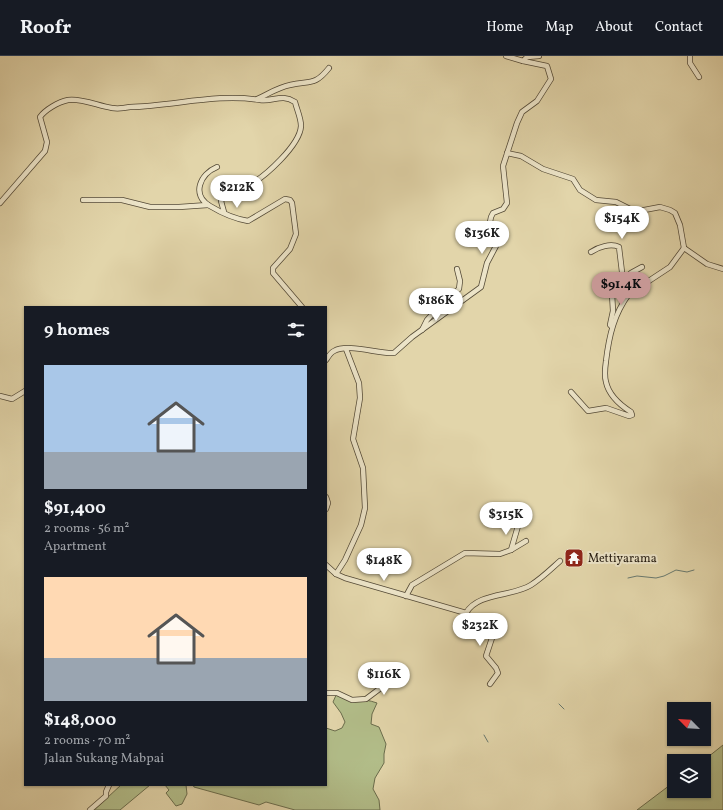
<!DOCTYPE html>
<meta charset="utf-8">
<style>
:root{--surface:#171b24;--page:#20242c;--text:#f1f3f6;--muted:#9ea1a6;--line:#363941;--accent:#c59692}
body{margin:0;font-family:Vollkorn,serif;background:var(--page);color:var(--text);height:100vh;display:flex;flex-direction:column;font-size:15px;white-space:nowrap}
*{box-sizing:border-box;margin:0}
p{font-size:13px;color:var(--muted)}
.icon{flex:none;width:22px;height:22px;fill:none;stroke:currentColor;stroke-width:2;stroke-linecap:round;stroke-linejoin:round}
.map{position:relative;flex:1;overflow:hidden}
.details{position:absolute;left:24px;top:250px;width:303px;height:480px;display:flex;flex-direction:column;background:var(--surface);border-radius:0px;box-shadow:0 1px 3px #0004}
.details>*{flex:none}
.needle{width:26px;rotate:294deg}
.tools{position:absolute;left:667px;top:646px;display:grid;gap:8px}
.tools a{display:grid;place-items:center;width:44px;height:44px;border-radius:0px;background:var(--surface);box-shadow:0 1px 3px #0004;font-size:20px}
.price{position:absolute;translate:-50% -34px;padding:0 9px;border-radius:14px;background:#fff;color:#222;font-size:13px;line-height:26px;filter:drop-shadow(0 1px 2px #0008)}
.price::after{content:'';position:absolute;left:50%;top:24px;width:12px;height:9px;margin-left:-6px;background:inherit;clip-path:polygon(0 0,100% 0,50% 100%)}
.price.active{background:var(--accent);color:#111}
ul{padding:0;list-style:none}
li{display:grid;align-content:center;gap:8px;height:212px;padding:0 20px}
li span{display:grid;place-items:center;height:124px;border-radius:0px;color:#555}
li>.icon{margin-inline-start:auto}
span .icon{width:72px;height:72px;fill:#fffc;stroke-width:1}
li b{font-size:17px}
h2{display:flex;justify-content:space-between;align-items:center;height:48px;padding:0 20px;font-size:17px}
header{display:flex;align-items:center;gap:24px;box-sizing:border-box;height:56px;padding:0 20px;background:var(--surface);border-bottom:1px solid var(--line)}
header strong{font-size:19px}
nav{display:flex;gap:22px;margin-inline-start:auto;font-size:14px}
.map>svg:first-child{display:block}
.green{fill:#b2bd89;stroke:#6a6c4c}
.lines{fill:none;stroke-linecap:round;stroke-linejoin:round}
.stream{stroke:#68796f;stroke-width:1}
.street-casing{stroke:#534936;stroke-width:6}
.street{stroke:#ece4c8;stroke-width:4.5}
.labels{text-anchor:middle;stroke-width:4;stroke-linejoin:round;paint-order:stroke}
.poi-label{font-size:12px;fill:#231a0f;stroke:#ece4c8;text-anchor:start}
</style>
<header>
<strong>Roofr</strong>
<nav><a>Home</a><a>Map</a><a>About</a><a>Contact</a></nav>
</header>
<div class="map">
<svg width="723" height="754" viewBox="0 0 723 754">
<rect width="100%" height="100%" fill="#e2d5aa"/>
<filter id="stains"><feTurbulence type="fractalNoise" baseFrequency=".005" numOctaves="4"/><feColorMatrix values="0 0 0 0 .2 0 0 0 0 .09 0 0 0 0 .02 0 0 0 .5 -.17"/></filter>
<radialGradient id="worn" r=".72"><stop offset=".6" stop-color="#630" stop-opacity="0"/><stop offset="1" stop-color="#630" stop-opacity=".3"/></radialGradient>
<!-- green -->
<g class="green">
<path d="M337,637C350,643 363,642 377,647L372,658L371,668L379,671L386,688L384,698V707L375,722L373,733L379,744L380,754H295L266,746L259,749L194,731L193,729H326V672L335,675L342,672L345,666L341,657L333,646Z"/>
<path d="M723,689V754H637L674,726V735H704V705H703Z"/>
<path d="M121,729H150L120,754H94Z"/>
<path d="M165,729H186L187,738L182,748L176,750L166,737L169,734Z"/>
</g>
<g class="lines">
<!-- stream -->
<g class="stream">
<path d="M628,522L637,520L656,522L664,520L676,514L687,516L694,514"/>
<path d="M559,648L564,653"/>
<path d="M484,679L488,686"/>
</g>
<!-- street casing -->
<g class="street-casing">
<g id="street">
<path d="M506,0L523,5L527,1L539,0"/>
<path d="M690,0V7L699,21"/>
<path d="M257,43C268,38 279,31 290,29C309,24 314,31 329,12"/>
<path d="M507,97L521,100L543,113L573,123L580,134L596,144L616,146L632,154L639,155L660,151L670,154L675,157L680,169L684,192L707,208L723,213"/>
<path d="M217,111C200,118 191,139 210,150C220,156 236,163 248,165L285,143L290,144L292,147L296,178L290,193L273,212V217L302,251"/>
<path d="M83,144H122L150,151H179L208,149"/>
<path d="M0,147L45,95L47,86L40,61C45,54 58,46 68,44C82,42 98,50 112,52C118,53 125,52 130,51C174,50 217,37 260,44C274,46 281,37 295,46C297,54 301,62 301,70C300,89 265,121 249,129C242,134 234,135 226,138L221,145L224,156"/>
<path d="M591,196C598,191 611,187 619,191L622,216L619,228L631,217L642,211"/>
<path d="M612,271L610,269L613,255L612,238L619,228"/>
<path d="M422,274L427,264L439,251L442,240L454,237L459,233L460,225L457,213"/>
<path d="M326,304C328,301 331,296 334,295C348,287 378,298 394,297L412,281L481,231L487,207L496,190L498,183L497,176L490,166L491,161L493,157L503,153L507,147L503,110L517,67L522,56L537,45L551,23L547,10L523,5"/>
<path d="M571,336L588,355L606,352L629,360L632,359L631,356C620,349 609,340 606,326C604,319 605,312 606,305C609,280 614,258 629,238L670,211L684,192"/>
<path d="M0,340L12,343L25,335"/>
<path d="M326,441L328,447L326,453"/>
<path d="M511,494L518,470"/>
<path d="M326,509L336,518L345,522L466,557L482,570L492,582L486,600L496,612L498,617L490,628"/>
<path d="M336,518L345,504L361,469L365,452L363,412L353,383L360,342L359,327L346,293"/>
<path d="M406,540L412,529L465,497L500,498L511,494L526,485"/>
<path d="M466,557C478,536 512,541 531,529C542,522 551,513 560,505"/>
<path d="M326,637H337L352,644L366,643L382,631L397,624"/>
<path d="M90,754L106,740V736L109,729"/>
</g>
</g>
<!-- street -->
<use href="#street" class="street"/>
</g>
<!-- icons -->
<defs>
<g id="temple-square" transform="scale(1)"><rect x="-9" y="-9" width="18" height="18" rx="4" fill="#8f2418" stroke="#ece4c8"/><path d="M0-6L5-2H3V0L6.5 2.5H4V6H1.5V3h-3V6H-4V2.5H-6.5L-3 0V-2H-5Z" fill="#fff"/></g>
</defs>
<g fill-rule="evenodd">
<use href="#temple-square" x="574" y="502"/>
</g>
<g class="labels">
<!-- poi labels -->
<g class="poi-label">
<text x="588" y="506">Mettiyarama</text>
</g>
</g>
<rect width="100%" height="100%" filter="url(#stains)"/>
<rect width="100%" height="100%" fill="url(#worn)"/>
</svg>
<div class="tools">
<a><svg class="needle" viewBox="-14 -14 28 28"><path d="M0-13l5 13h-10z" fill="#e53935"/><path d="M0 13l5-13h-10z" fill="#9ea1a6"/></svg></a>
<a><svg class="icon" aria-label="layers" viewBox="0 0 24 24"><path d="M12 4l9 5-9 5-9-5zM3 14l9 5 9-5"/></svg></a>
</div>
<b class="price" style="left:237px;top:153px">$212K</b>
<b class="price" style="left:622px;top:184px">$154K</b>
<b class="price" style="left:482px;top:199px">$136K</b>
<b class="price active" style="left:621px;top:250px">$91.4K</b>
<b class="price" style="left:436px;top:266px">$186K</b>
<b class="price" style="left:506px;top:480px">$315K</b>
<b class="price" style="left:384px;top:526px">$148K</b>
<b class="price" style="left:480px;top:591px">$232K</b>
<b class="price" style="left:384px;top:640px">$116K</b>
<section class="details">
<h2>9 homes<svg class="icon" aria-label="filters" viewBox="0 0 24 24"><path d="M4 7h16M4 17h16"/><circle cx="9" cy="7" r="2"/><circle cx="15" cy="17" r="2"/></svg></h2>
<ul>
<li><span style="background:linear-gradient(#a9c7e8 70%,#9aa5b1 0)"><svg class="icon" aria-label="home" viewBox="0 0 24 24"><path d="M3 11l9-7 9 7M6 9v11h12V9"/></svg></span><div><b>$91,400</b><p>2 rooms · 56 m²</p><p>Apartment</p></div></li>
<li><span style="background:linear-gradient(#ffd9b3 65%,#9aa5b1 0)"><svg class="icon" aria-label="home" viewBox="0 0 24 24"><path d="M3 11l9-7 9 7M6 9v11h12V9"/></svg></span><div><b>$148,000</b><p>2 rooms · 70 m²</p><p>Jalan Sukang Mabpai</p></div></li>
</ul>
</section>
</div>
